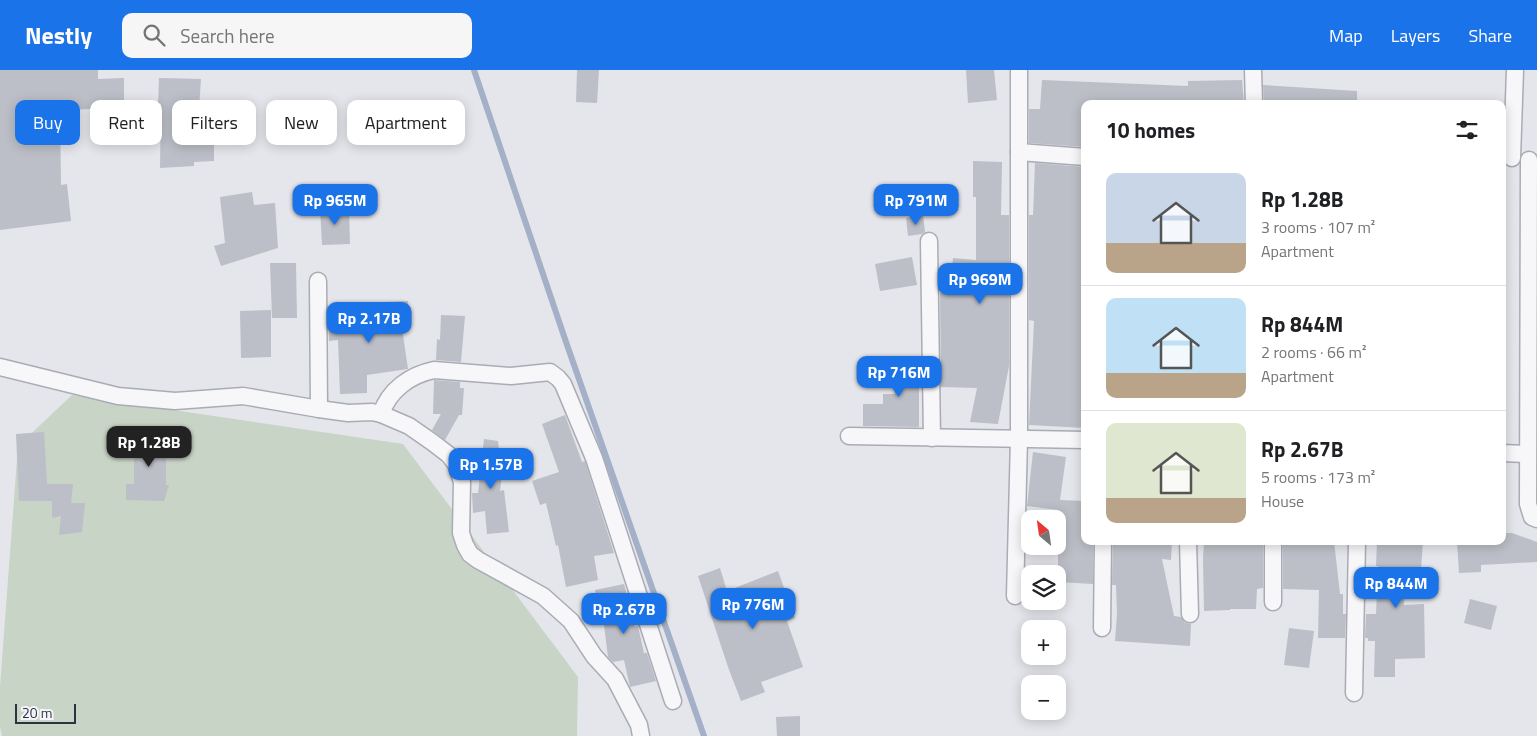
<!DOCTYPE html>
<meta charset="utf-8">
<style>
:root{--surface:#fff;--page:#f6f6f6;--text:#202124;--muted:#757577;--line:#e0e0e0;--accent:#1a73e8}
body{margin:0;font-family:"Titillium Web",sans-serif;background:var(--page);color:var(--text);height:100vh;display:flex;flex-direction:column;font-size:19px;white-space:nowrap}
*{box-sizing:border-box;margin:0}
p{font-size:16px;color:var(--muted)}
.icon{flex:none;width:28px;height:28px;fill:none;stroke:currentColor;stroke-width:2;stroke-linecap:round;stroke-linejoin:round}
.map{position:relative;flex:1;overflow:hidden}
.panel{position:absolute;left:1081px;top:30px;width:425px;height:445px;display:flex;flex-direction:column;background:var(--surface);border-radius:10px;box-shadow:0 2px 12px #0003}
.panel>*{flex:none}
.top-card{position:absolute;left:15px;top:30px;width:475px;height:45px;display:flex;gap:10px}
.needle{width:32px;rotate:331deg}
.fabs{position:absolute;left:1021px;top:440px;display:grid;gap:10px}
.fabs a{display:grid;place-items:center;width:45px;height:45px;border-radius:10px;background:var(--surface);box-shadow:0 2px 12px #0003;font-size:25px}
.scale{position:absolute;left:15px;bottom:12px;width:61px;box-sizing:border-box;padding-left:5px;border:2px solid #2d3242;border-top:0;font-size:14px;line-height:18px;white-space:nowrap;color:#2d3242;-webkit-text-stroke:4px #f4f5f8;paint-order:stroke}
.price{position:absolute;translate:-50% -42px;padding:0 11px;border-radius:10px;background:var(--accent);color:#fff;font-size:16px;line-height:32px;filter:drop-shadow(0 1px 2px #0008)}
.price::after{content:'';position:absolute;left:50%;top:30px;width:15px;height:11px;margin-left:-8px;background:inherit;clip-path:polygon(0 0,100% 0,50% 100%)}
.price.on{background:#222;color:#fff}
ul{padding:0;list-style:none}
li{display:flex;align-items:center;gap:15px;height:125px;padding:0 25px}
li+li{border-top:1px solid var(--line)}
li span{display:grid;place-items:center;flex:none;width:140px;height:100px;border-radius:10px;color:#555}
li>.icon{margin-inline-start:auto}
span .icon{width:60px;height:60px;fill:#fffc;stroke-width:1}
li b{font-size:21px}
h2{display:flex;justify-content:space-between;align-items:center;height:60px;padding:0 25px;font-size:21px}
.tag{padding:0 18px;border-radius:10px;background:var(--surface);box-shadow:0 2px 12px #0003;font-size:18px;line-height:45px}
.tag.on{background:var(--accent);color:#fff}
header{display:flex;align-items:center;gap:30px;box-sizing:border-box;height:70px;padding:0 25px;background:var(--accent);color:#fff}
header strong{font-size:24px}
nav{display:flex;gap:28px;margin-inline-start:auto;font-size:18px}
.search{width:350px;height:45px;background:var(--page);display:flex;align-items:center;gap:12px;box-sizing:border-box;padding:0 18px;border-radius:10px;color:var(--muted);font-size:19px}
.map>svg:first-child{display:block}
.green{fill:#c8d4c6}
.lines{fill:none;stroke-linecap:round;stroke-linejoin:round}
.stream{stroke:#a3b0c7;stroke-width:6}
.building{fill:#bcbfc7}
.street-casing{stroke:#a9acb5;stroke-width:19}
.street{stroke:#f7f7f9;stroke-width:16}
</style>
<header>
<strong>Nestly</strong>
<div class="search"><svg class="icon" aria-label="search" viewBox="0 0 24 24"><circle cx="10" cy="10" r="6"/><path d="M15 15l6 6"/></svg>Search here</div>
<nav><a>Map</a><a>Layers</a><a>Share</a></nav>
</header>
<div class="map">
<svg width="1537" height="666" viewBox="0 0 1537 666">
<rect width="100%" height="100%" fill="#e4e6eb"/>
<!-- green -->
<path class="green" d="M72,325L403,374L578,607L577,666H2L0,657V617L18,376Z"/>
<g class="lines">
<!-- stream -->
<path class="stream" d="M474,0L566,272L704,666"/>
</g>
<!-- building -->
<g class="building">
<path d="M0,0H98V9L124,8V38L60,40L61,115L67,114L71,151L0,160Z"/>
<path d="M577,0H599L597,33L576,32Z"/>
<path d="M966,0H994L997,30L968,33Z"/>
<path d="M159,8L201,9L197,69L214,68V91L194,92V96L160,98L161,34H158Z"/>
<path d="M1042,10L1188,16V11L1242,10L1244,34H1085V77L1029,73V39H1040Z"/>
<path d="M1263,15L1357,21V34H1264Z"/>
<path d="M973,91L1002,92L1001,145H1009V296L998,354L970,352L977,318L941,317L940,223H949L953,188L976,190V127H973Z"/>
<path d="M1035,93L1085,97V226L1082,258H1085V307L1081,338H1085V358L1029,355L1034,251L1029,250V145H1033Z"/>
<path d="M252,122L254,135L275,133L278,178L221,196L214,176L225,173L220,127Z"/>
<path d="M349,137L350,174L322,175L320,138Z"/>
<path d="M923,145L925,162L922,164L908,166L906,148Z"/>
<path d="M912,187L917,215L880,221L875,194Z"/>
<path d="M270,193H296L297,248H272Z"/>
<path d="M408,231L409,257L402,258L408,299L367,305V323L340,324L338,270L329,271L328,246L385,240L384,232Z"/>
<path d="M271,240V287L241,288L240,241Z"/>
<path d="M441,245L465,246L461,292L436,290L437,269L440,270Z"/>
<path d="M894,288H921V316H919V357L863,356V334H883V324H895Z"/>
<path d="M434,310L460,312V318H464L462,345H459L445,370L432,360L441,344H433Z"/>
<path d="M565,345L582,392L585,391L614,483L594,486L598,510L566,517L558,475L556,476L546,433L540,435L532,411L559,402L542,354Z"/>
<path d="M44,362L47,414H73L71,433H85L82,462L59,465L61,446L52,448V431H19L16,364Z"/>
<path d="M134,362L166,363V415H169L164,431L126,430V414H134Z"/>
<path d="M484,369L498,371L502,404L500,421L504,420L509,462L487,464L485,441L473,443L472,423H478Z"/>
<path d="M1033,382L1066,387L1060,430L1085,431V471H1093V514L1058,512V440L1027,436Z"/>
<path d="M1502,463H1512L1537,472V492L1481,495V502L1459,503L1457,471H1502Z"/>
<path d="M1113,471L1146,473V471H1172L1171,490L1162,489L1174,546L1181,547L1185,553L1191,554L1190,576L1115,571L1117,544L1116,515H1112Z"/>
<path d="M1204,471H1263V518L1257,519L1256,539H1230V540L1204,541L1203,489Z"/>
<path d="M1283,471H1334L1340,524H1343V544H1346L1345,568H1318L1319,520L1283,519Z"/>
<path d="M1377,471H1423L1421,500L1406,499V507L1389,508L1405,512L1404,535L1424,534L1425,588L1395,589V607H1374L1375,571H1368V568H1365L1366,544H1376L1378,496H1376Z"/>
<path d="M720,498L727,521L778,501L795,548L787,551L803,597L761,612L765,622L741,631L728,597L698,506Z"/>
<path d="M624,514L635,557L638,556L644,583H647L656,611L630,617L624,590L613,592L608,587L604,555H602L595,520Z"/>
<path d="M1470,529L1497,536L1491,560L1464,553Z"/>
<path d="M1289,558L1314,561L1309,598L1284,595Z"/>
<path d="M800,646V666H777L776,647Z"/>
</g>
<g class="lines">
<!-- street casing -->
<g class="street-casing">
<g id="street">
<path d="M1253,0L1254,34"/>
<path d="M1019,82L1085,87"/>
<path d="M1512,88L1515,0"/>
<path d="M1529,90L1528,434L1532,447L1537,449"/>
<path d="M929,171L932,368"/>
<path d="M318,211L319,339"/>
<path d="M0,297L118,326L175,331L243,326L319,339L348,343L372,342L381,344L409,356L432,372L449,385L456,394L462,412L461,463L465,475L470,484L478,490L543,526L571,551L594,586L615,609L639,655L641,666"/>
<path d="M381,344C389,320 410,305 434,300L511,306L550,302L558,308L563,314L594,388L673,631"/>
<path d="M849,366L1085,370"/>
<path d="M1502,383L1526,384"/>
<path d="M1188,471L1190,544"/>
<path d="M1273,471V532"/>
<path d="M1015,526L1019,369V0"/>
<path d="M1102,558L1103,471"/>
<path d="M1354,623L1357,471"/>
</g>
</g>
<!-- street -->
<use href="#street" class="street"/>
</g>
</svg>
<div class="fabs">
<a><svg class="needle" viewBox="-14 -14 28 28"><path d="M0-13l5 13h-10z" fill="#e53935"/><path d="M0 13l5-13h-10z" fill="#757577"/></svg></a>
<a><svg class="icon" aria-label="layers" viewBox="0 0 24 24"><path d="M12 4l9 5-9 5-9-5zM3 14l9 5 9-5"/></svg></a>
<a>+</a>
<a>−</a>
</div>
<div class="scale">20 m</div>
<b class="price" style="left:335px;top:156px">Rp 965M</b>
<b class="price" style="left:916px;top:156px">Rp 791M</b>
<b class="price" style="left:980px;top:235px">Rp 969M</b>
<b class="price" style="left:369px;top:274px">Rp 2.17B</b>
<b class="price" style="left:899px;top:328px">Rp 716M</b>
<b class="price on" style="left:149px;top:398px">Rp 1.28B</b>
<b class="price" style="left:491px;top:420px">Rp 1.57B</b>
<b class="price" style="left:1396px;top:539px">Rp 844M</b>
<b class="price" style="left:753px;top:560px">Rp 776M</b>
<b class="price" style="left:624px;top:565px">Rp 2.67B</b>
<div class="top-card">
<a class="tag on">Buy</a>
<a class="tag">Rent</a>
<a class="tag">Filters</a>
<a class="tag">New</a>
<a class="tag">Apartment</a>
</div>
<section class="panel">
<h2>10 homes<svg class="icon" aria-label="filters" viewBox="0 0 24 24"><path d="M4 7h16M4 17h16"/><circle cx="9" cy="7" r="2"/><circle cx="15" cy="17" r="2"/></svg></h2>
<ul>
<li><span style="background:linear-gradient(#c9d6e8 70%,#b9a48a 0)"><svg class="icon" aria-label="home" viewBox="0 0 24 24"><path d="M3 11l9-7 9 7M6 9v11h12V9"/></svg></span><div><b>Rp 1.28B</b><p>3 rooms · 107 m²</p><p>Apartment</p></div></li>
<li><span style="background:linear-gradient(#bfe0f5 75%,#b9a48a 0)"><svg class="icon" aria-label="home" viewBox="0 0 24 24"><path d="M3 11l9-7 9 7M6 9v11h12V9"/></svg></span><div><b>Rp 844M</b><p>2 rooms · 66 m²</p><p>Apartment</p></div></li>
<li><span style="background:linear-gradient(#dfe7d0 75%,#b9a48a 0)"><svg class="icon" aria-label="home" viewBox="0 0 24 24"><path d="M3 11l9-7 9 7M6 9v11h12V9"/></svg></span><div><b>Rp 2.67B</b><p>5 rooms · 173 m²</p><p>House</p></div></li>
</ul>
</section>
</div>
